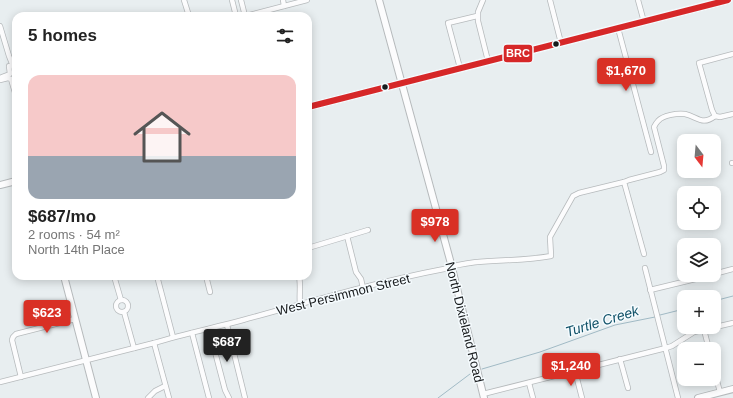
<!DOCTYPE html>
<meta charset="utf-8">
<style>
:root{--surface:#fff;--page:#f6f6f6;--text:#222;--muted:#767676;--line:#e0e0e0;--accent:#d93025}
body{margin:0;font-family:Arial,sans-serif;background:var(--page);color:var(--text);height:100vh;display:flex;flex-direction:column;font-size:15px;white-space:nowrap}
*{box-sizing:border-box;margin:0}
p{font-size:13px;color:var(--muted)}
.icon{flex:none;width:22px;height:22px;fill:none;stroke:currentColor;stroke-width:2;stroke-linecap:round;stroke-linejoin:round}
.map{position:relative;flex:1;overflow:hidden}
.details{position:absolute;left:12px;top:12px;width:300px;height:268px;display:flex;flex-direction:column;background:var(--surface);border-radius:12px;box-shadow:0 2px 10px #0003}
.details>*{flex:none}
.needle{width:26px;rotate:164deg}
.tools{position:absolute;left:677px;top:134px;display:grid;gap:8px}
.tools a{display:grid;place-items:center;width:44px;height:44px;border-radius:8px;background:var(--surface);box-shadow:0 2px 10px #0003;font-size:20px}
.price{position:absolute;translate:-50% -34px;padding:0 9px;border-radius:4px;background:var(--accent);color:#fff;font-size:13px;line-height:26px;filter:drop-shadow(0 1px 2px #0008)}
.price::after{content:'';position:absolute;left:50%;top:24px;width:12px;height:9px;margin-left:-6px;background:inherit;clip-path:polygon(0 0,100% 0,50% 100%)}
.price.current{background:#222;color:#fff}
ul{padding:0;list-style:none}
li{display:grid;align-content:center;gap:8px;height:212px;padding:0 16px}
li+li{border-top:1px solid var(--line)}
li span{display:grid;place-items:center;height:124px;border-radius:12px;color:#555}
li>.icon{margin-inline-start:auto}
span .icon{width:72px;height:72px;fill:#fffc;stroke-width:1}
li b{font-size:17px}
h2{display:flex;justify-content:space-between;align-items:center;height:48px;padding:0 16px;font-size:17px}
.map>svg:first-child{display:block}
.lines{fill:none;stroke-linecap:round;stroke-linejoin:round}
.stream{stroke:#a1bac5;stroke-width:1}
.minor-casing{stroke:#b6babc;stroke-width:6}
.major-casing{stroke:#b6babc;stroke-width:8}
.minor{stroke:#fcfcfd;stroke-width:4.5}
.major{stroke:#fcfcfd;stroke-width:6}
.bus-1-casing{stroke:#f5fbfe;stroke-width:9}
.bus-1{stroke:#d62728;stroke-width:6}
.bus-dot{fill:#171a1c;stroke:#f5fbfe;stroke-width:1.5}
.labels{text-anchor:middle;stroke-width:3;stroke-linejoin:round;paint-order:stroke}
.street-label{font-size:13px;fill:#171a1c;stroke:#f5fbfe}
.water-label{font-size:14px;font-style:italic;fill:#105168;stroke:#f5fbfe}
.line-badge{stroke:#f5fbfe;stroke-width:1.5}
.badge-label{font-size:11px;text-anchor:middle;font-weight:bold;fill:#fff}
</style>
<div class="map">
<svg width="733" height="398" viewBox="0 0 733 398">
<rect width="100%" height="100%" fill="#e8eef0"/>
<g class="lines">
<!-- stream -->
<g class="stream">
<path d="M714,301L733,296"/>
<path d="M660,315L684,309"/>
<path d="M482,369L540,352L615,325L655,317"/>
<path d="M438,398L470,374"/>
</g>
<!-- minor casing -->
<g class="minor-casing">
<g id="minor">
<path d="M184,0L189,16"/>
<path d="M232,0L236,16"/>
<path d="M241,0L245,16"/>
<path d="M283,0L284,6"/>
<path d="M483,0L478,12V21L488,61"/>
<path d="M550,0L561,43"/>
<path d="M638,0L644,22"/>
<path d="M246,16L307,0"/>
<path d="M0,26L9,56L16,74"/>
<path d="M618,28L651,152"/>
<path d="M460,68L448,23L477,16"/>
<path d="M2,77L10,74L9,66"/>
<path d="M16,78V83"/>
<path d="M0,80L8,78L11,79L16,96"/>
<path d="M715,116L712,110L699,63L733,54"/>
<path d="M715,116L720,117L733,114"/>
<path d="M732,163H733"/>
<path d="M347,236L356,272L361,279L363,288"/>
<path d="M308,248L368,230"/>
<path d="M644,254L624,182L629,180L660,172L664,170V166L654,127C655,125 656,123 658,121C663,115 678,113 685,114C698,117 702,126 715,116"/>
<path d="M645,268L678,398"/>
<path d="M714,274L733,269"/>
<path d="M114,276L121,300"/>
<path d="M157,276L173,337"/>
<path d="M206,276L210,292"/>
<path d="M299,276C301,286 299,294 300,304"/>
<path d="M650,290L712,275"/>
<circle cx="122" cy="306" r="6"/>
<path d="M124,312L134,348"/>
<path d="M227,325L245,398"/>
<path d="M209,329L225,390L229,398"/>
<path d="M704,330L709,349"/>
<path d="M192,333L209,398"/>
<path d="M154,343L169,398"/>
<path d="M620,359L628,388"/>
<path d="M714,370L720,392"/>
<path d="M575,371L582,398"/>
<path d="M21,377L12,340L13,337L16,334L75,319"/>
<path d="M0,382L154,343C183,334 213,328 243,320C309,302 376,282 444,269C479,257 515,263 551,256L550,237L573,196L579,193L624,182"/>
<path d="M529,383L533,398"/>
<path d="M483,394L666,348L672,346L694,332L733,323"/>
<path d="M148,398L155,391L165,386"/>
</g>
</g>
<!-- major casing -->
<g class="major-casing">
<g id="major">
<path d="M379,0L450,260L484,398"/>
<path d="M308,107L728,0"/>
<path d="M0,185L16,181"/>
<path d="M64,276L96,398"/>
<path d="M698,398L733,389"/>
</g>
</g>
<!-- minor -->
<use href="#minor" class="minor"/>
<!-- major -->
<use href="#major" class="major"/>
<!-- bus-1 casing -->
<g class="bus-1-casing">
<path id="bus-1" d="M308,107L728,0"/>
</g>
<!-- bus-1 -->
<use href="#bus-1" class="bus-1"/>
</g>
<!-- markers -->
<g class="bus-dot">
<circle cx="556" cy="44" r="3.5"/>
<circle cx="385" cy="87" r="3.5"/>
</g>
<g class="labels">
<!-- street labels -->
<g class="street-label">
<text transform="translate(343 294) rotate(-14)" y="5">West Persimmon Street</text>
<text transform="translate(465 322) rotate(76)" y="5">North Dixieland Road</text>
</g>
<!-- water labels -->
<g class="water-label">
<text transform="translate(602 321) rotate(-17)" y="5">Turtle Creek</text>
</g>
</g>
<rect class="line-badge" x="503" y="44" width="30" height="19" rx="4" fill="#d62728"/>
<g class="badge-label">
<text x="518" y="57">BRC</text>
</g>
</svg>
<div class="tools">
<a><svg class="needle" viewBox="-14 -14 28 28"><path d="M0-13l5 13h-10z" fill="#e53935"/><path d="M0 13l5-13h-10z" fill="#767676"/></svg></a>
<a><svg class="icon" aria-label="locate" viewBox="0 0 24 24"><circle cx="12" cy="12" r="6"/><path d="M12 2v4M12 18v4M2 12h4M18 12h4"/></svg></a>
<a><svg class="icon" aria-label="layers" viewBox="0 0 24 24"><path d="M12 4l9 5-9 5-9-5zM3 14l9 5 9-5"/></svg></a>
<a>+</a>
<a>−</a>
</div>
<b class="price" style="left:626px;top:92px">$1,670</b>
<b class="price" style="left:435px;top:243px">$978</b>
<b class="price" style="left:47px;top:334px">$623</b>
<b class="price current" style="left:227px;top:363px">$687</b>
<b class="price" style="left:571px;top:387px">$1,240</b>
<section class="details">
<h2>5 homes<svg class="icon" aria-label="filters" viewBox="0 0 24 24"><path d="M4 7h16M4 17h16"/><circle cx="9" cy="7" r="2"/><circle cx="15" cy="17" r="2"/></svg></h2>
<ul>
<li><span style="background:linear-gradient(#f6c9c9 65%,#9aa5b1 0)"><svg class="icon" aria-label="home" viewBox="0 0 24 24"><path d="M3 11l9-7 9 7M6 9v11h12V9"/></svg></span><div><b>$687/mo</b><p>2 rooms · 54 m²</p><p>North 14th Place</p></div></li>
</ul>
</section>
</div>
